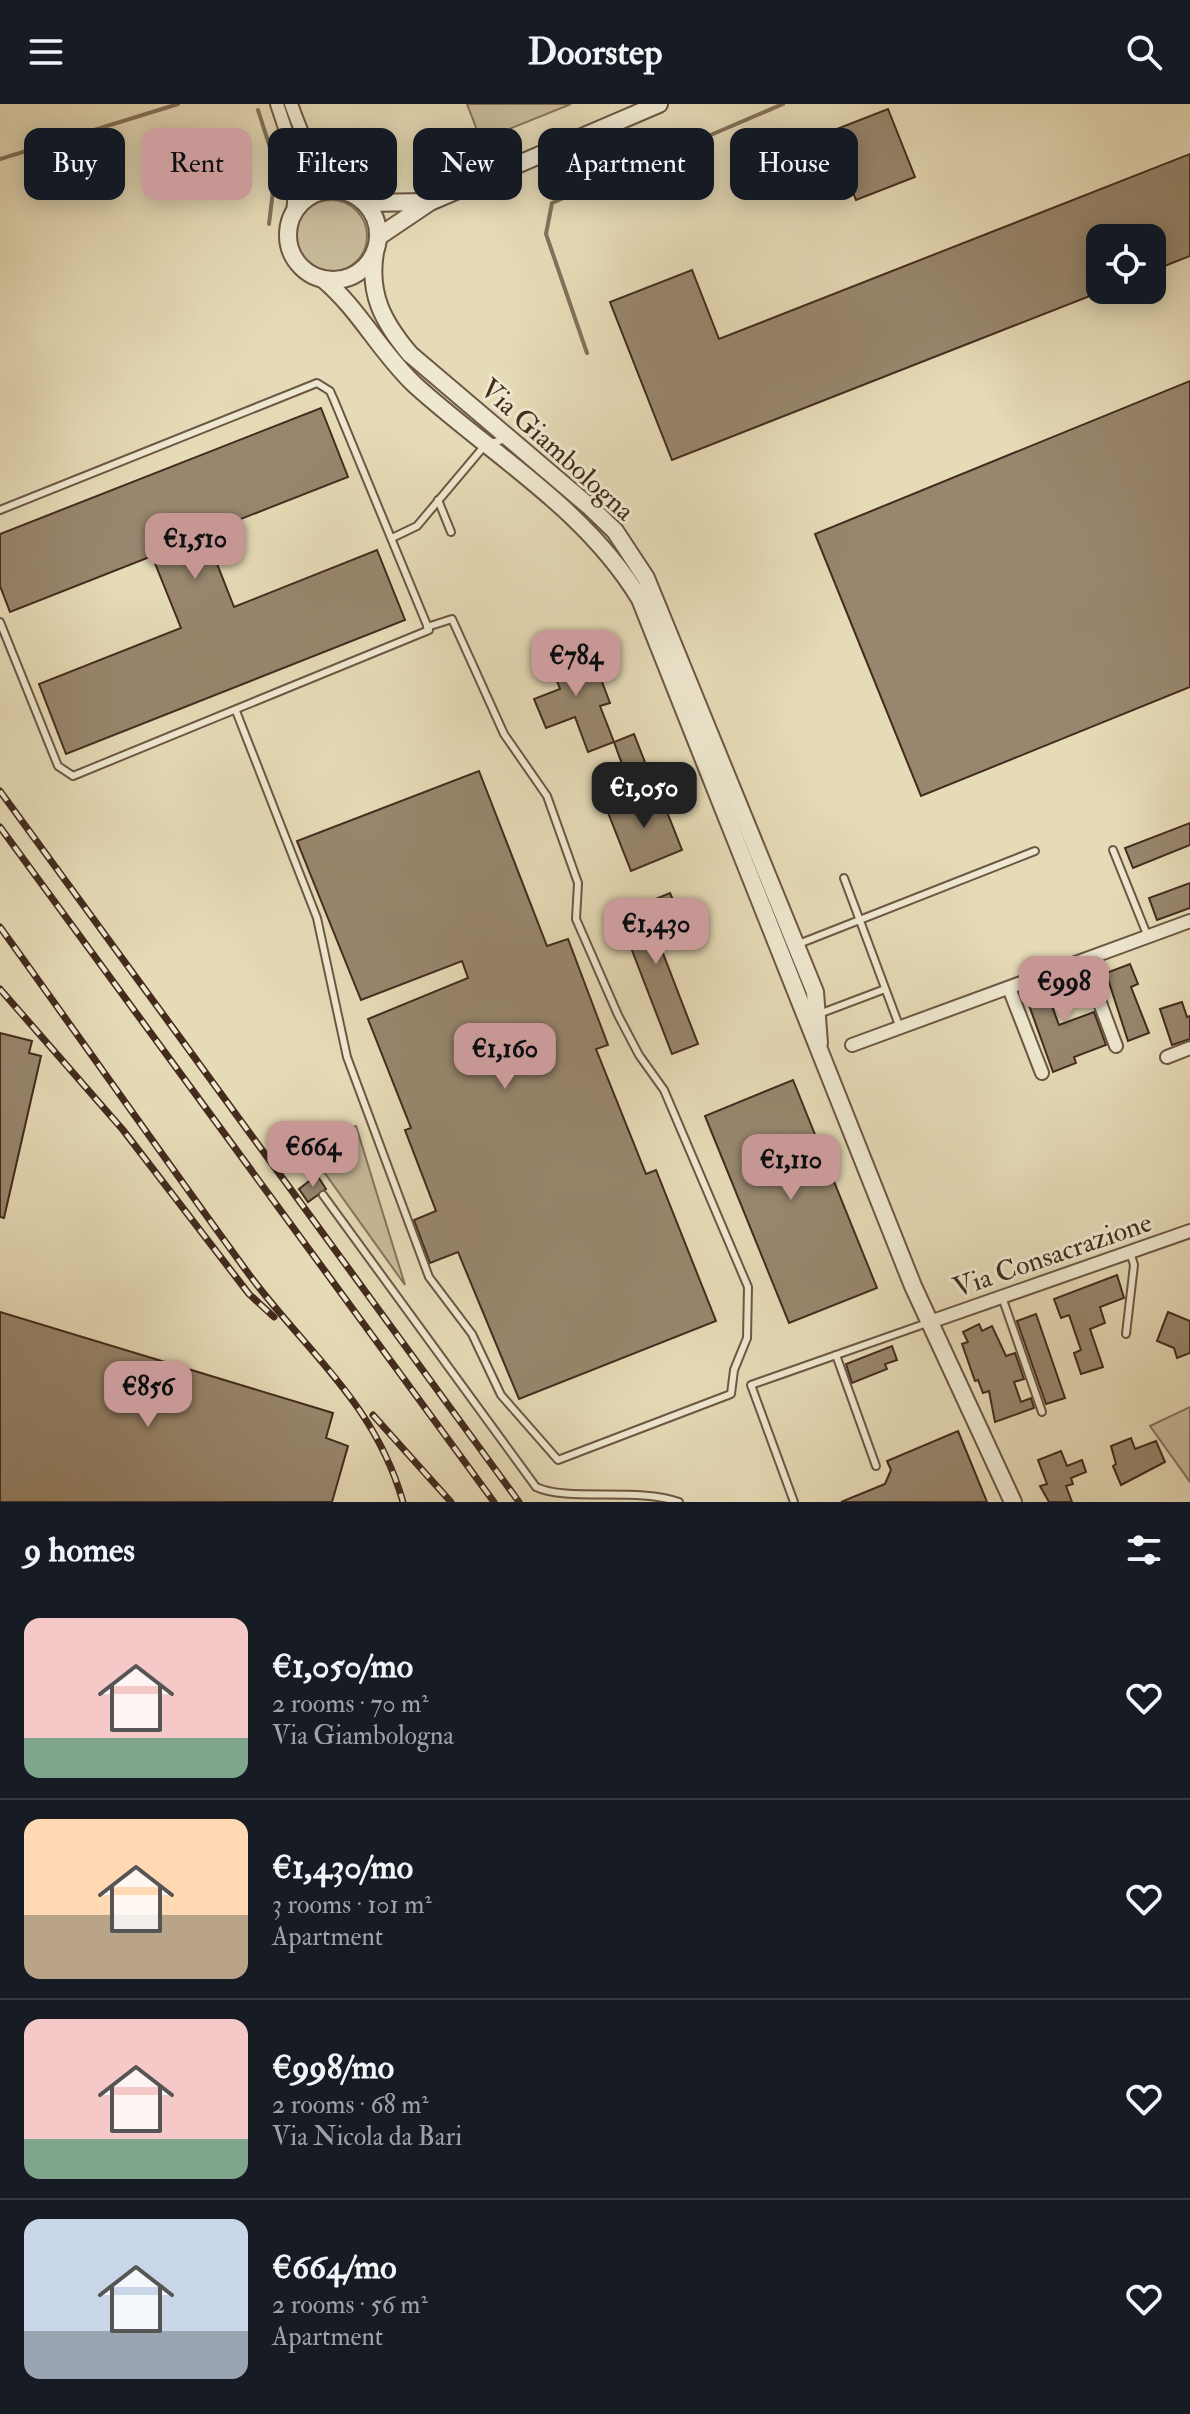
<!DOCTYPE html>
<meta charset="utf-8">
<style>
:root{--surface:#171b24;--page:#242831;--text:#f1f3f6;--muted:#9ea1a6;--line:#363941;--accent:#c59692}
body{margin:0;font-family:"IM FELL Double Pica",serif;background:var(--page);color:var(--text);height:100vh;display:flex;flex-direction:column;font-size:30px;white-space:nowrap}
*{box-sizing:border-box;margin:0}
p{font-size:26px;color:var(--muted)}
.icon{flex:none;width:44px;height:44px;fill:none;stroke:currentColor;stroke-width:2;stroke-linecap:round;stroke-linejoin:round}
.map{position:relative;height:1398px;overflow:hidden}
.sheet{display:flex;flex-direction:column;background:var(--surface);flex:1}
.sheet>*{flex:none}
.hud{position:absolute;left:24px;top:24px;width:1142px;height:72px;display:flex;gap:16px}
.controls{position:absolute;left:1086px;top:120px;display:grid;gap:16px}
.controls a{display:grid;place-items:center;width:80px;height:80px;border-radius:16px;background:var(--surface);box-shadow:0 4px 20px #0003;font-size:40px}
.price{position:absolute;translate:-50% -68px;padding:0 18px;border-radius:16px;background:var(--accent);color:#111;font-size:26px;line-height:52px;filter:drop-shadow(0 2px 4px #0008)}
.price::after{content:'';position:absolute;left:50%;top:48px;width:24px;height:18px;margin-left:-12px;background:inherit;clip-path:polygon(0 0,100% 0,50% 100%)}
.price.on{background:#222;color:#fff}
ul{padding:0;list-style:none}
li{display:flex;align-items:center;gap:24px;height:200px;padding:0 24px}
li+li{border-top:2px solid var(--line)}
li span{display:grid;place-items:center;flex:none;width:224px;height:160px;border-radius:16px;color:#555}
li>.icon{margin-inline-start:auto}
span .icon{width:96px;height:96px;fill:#fffc;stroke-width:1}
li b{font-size:34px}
h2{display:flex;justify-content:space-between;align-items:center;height:96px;padding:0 24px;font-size:34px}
.pill{padding:0 28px;border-radius:16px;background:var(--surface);box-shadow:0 4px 20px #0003;font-size:28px;line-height:72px}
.pill.on{background:var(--accent);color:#111}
header{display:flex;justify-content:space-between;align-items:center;height:104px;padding:0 24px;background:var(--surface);font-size:36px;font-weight:800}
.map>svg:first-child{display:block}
.green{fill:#cabd9d;stroke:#87745e;stroke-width:2}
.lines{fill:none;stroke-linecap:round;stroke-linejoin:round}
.stream{stroke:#84715b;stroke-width:4}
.building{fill:#98876e;stroke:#442b1e;stroke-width:2}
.service-casing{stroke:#6c5744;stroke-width:10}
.minor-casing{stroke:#6c5744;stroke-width:16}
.tertiary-casing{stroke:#6c5744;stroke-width:20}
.service{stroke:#efe8d0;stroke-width:6}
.minor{stroke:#efe8d0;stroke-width:12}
.tertiary{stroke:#efe8d0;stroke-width:16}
.rail-casing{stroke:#442b1e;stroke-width:7}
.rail{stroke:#efe8d0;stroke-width:4;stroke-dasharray:12;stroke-linecap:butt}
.labels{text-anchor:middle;stroke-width:6;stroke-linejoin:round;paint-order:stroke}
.street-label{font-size:28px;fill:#442b1e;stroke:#efe8d0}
</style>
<header><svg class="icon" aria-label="menu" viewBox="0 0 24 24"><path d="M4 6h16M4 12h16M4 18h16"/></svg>Doorstep<svg class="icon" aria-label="search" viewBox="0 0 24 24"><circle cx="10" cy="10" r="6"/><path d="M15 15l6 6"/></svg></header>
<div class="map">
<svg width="1190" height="1398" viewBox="0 0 1190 1398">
<rect width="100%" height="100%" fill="#e6dbb7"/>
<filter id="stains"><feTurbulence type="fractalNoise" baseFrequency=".0025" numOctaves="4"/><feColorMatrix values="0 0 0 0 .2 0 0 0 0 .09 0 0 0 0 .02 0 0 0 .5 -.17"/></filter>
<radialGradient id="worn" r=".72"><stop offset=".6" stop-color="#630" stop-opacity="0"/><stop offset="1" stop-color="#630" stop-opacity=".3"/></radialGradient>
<!-- green -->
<g class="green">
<path d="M467,0H571L492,32L477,26Z"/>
<circle cx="331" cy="132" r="36"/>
<path d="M356,1022L405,1181L304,1040Z"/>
<path d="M1190,1303V1378L1150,1322Z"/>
</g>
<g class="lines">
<!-- stream -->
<g class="stream">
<path d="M258,6L276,62L269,120"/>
<path d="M0,55L178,0"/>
<path d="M587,249L546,130L552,99L783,0"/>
</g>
</g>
<!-- building -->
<g class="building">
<path d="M888,5L915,73L856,96L829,28Z"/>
<path d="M1190,50V152L1152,167V134H1100V188L672,356L610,198L692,166L719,235Z"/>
<path d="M1190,277V583L921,692L815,430Z"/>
<path d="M321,304L348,373L205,429L234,503L377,446L405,516L66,650L39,580L181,524L152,452L10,508L0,482V430Z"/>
<path d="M575,537L589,574L599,570L610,599L600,602L614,638L588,648L575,613L546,624L534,595L560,585L546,548Z"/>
<path d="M634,630L648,666L627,674L614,638Z"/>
<path d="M479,667L547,842L568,835L608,941L596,945L646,1070L656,1066L716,1217L519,1295L458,1148L430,1159L414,1116L436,1107L405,1026L411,1024L368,915L468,874L462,857L361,896L297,737Z"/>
<path d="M658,685L682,746L631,767L607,706Z"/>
<path d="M1190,719V741L1133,764L1125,744Z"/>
<path d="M1190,779V804L1157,816L1149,794Z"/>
<path d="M670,789L681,815L654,826L698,940L672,950L628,836L617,841L607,815Z"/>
<path d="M1130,860L1138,880L1131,883L1149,929L1128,937L1106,869Z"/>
<path d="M1079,869L1086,888L1052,902L1059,921L1094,908L1106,941L1074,953L1076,959L1053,968L1025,890Z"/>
<path d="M1182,898L1187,913L1190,912V935L1172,941L1160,905Z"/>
<path d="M0,929L32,937L29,949L41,952L4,1114L0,1113Z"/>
<path d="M793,976L877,1184L789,1219L705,1012Z"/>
<path d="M317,1071L326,1085L308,1098L299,1085Z"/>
<path d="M1117,1171L1124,1194L1100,1203L1105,1219L1090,1225L1103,1263L1081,1270L1074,1249L1081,1246L1069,1211L1061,1214L1054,1195Z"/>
<path d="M0,1208L333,1309L326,1334L348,1342L332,1398H0Z"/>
<path d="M1168,1208L1190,1217V1249L1177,1254L1174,1244L1157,1237Z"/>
<path d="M1036,1210L1065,1294L1046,1300L1017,1217Z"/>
<path d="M979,1220L982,1227L992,1222L1006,1252L1015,1249L1024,1275L1014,1278L1021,1298L1031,1294L1034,1304L995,1318L989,1287L983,1289L978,1276L975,1277L962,1240L968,1238L963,1228Z"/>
<path d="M892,1242L897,1256L885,1260L887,1265L852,1279L846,1260Z"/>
<path d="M958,1327L987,1398H841L885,1380L891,1366L887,1357Z"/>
<path d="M1131,1334L1135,1345L1156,1337L1165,1358L1121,1381L1113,1362L1116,1360L1111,1342Z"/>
<path d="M1061,1347L1067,1362L1082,1356L1086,1368L1071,1374L1073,1380L1066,1382L1072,1398H1049L1040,1382L1047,1380L1038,1356Z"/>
</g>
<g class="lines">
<!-- service casing -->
<g class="service-casing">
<g id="service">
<path d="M438,396L451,428"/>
<path d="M0,406L317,279L330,287L334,296L429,526L73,672L58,662L0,518"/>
<path d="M392,434L417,422L486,340L507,335"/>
<path d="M236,607L317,814L347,953L429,1173L472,1230L501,1291L558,1356L731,1290L734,1266L747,1234L748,1183L664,986L639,951L618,911L576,815L578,779L547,692L504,630L452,515L427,523"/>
<path d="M1113,746L1148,833"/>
<path d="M844,774L900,924"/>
<path d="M796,841L1035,747"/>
<path d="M819,910L885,885"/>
<path d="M323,1091L536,1383C567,1398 638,1383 679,1398"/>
<path d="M1002,1193L1042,1308"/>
<path d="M1126,1230L1134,1161L1130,1148"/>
<path d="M836,1251L876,1362"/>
<path d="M794,1398L751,1281L930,1218"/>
</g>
</g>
<!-- minor casing -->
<g class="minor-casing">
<g id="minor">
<path d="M277,0L297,60L293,111"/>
<path d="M291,0C304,36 315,65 346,88"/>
<path d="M1084,856L1116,942"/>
<path d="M1009,884L1042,969"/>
<path d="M852,941L1190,817"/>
<path d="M1167,953L1190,944"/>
<path d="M930,1218L1190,1127"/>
</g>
</g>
<!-- tertiary casing -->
<g class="tertiary-casing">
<g id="tertiary">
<circle cx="333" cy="131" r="45"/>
<path d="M365,99L429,98"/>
<path d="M378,133L430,98L659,0"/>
<path d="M375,148C368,190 383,218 410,250L590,403L615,427L646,474L815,888L819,939"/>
<path d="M323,175C359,205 380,248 415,281C492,351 585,404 640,495L913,1182L1013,1398"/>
</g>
</g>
<!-- service -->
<use href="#service" class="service"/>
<!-- minor -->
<use href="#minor" class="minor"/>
<!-- tertiary -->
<use href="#tertiary" class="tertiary"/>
<!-- rail casing -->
<g class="rail-casing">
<g id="rail">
<path d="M0,687L519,1398"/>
<path d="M0,723L494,1398"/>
<path d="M0,823C83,938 164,1054 248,1169C307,1249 374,1297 403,1398"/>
<path d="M0,885L123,1026L249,1190L274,1213"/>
<path d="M373,1311L451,1398"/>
</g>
</g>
<!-- rail -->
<use href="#rail" class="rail"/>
</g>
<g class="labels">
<!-- street labels -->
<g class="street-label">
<text transform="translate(558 345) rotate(42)" y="10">Via Giambologna</text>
<text transform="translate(1052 1150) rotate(-19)" y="10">Via Consacrazione</text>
</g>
</g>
<rect width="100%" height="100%" filter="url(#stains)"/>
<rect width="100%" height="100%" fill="url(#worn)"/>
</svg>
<div class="controls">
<a><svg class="icon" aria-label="locate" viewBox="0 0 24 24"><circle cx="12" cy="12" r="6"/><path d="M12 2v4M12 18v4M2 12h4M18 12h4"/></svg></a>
</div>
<b class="price" style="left:195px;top:477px">€1,510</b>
<b class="price" style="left:576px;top:594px">€784</b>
<b class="price on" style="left:644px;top:726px">€1,050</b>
<b class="price" style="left:656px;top:862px">€1,430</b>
<b class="price" style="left:1064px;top:920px">€998</b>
<b class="price" style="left:505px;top:987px">€1,160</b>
<b class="price" style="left:313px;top:1085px">€664</b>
<b class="price" style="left:791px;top:1098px">€1,110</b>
<b class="price" style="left:148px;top:1325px">€856</b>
<div class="hud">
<a class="pill">Buy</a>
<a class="pill on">Rent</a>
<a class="pill">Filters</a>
<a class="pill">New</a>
<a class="pill">Apartment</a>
<a class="pill">House</a>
</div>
</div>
<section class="sheet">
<h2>9 homes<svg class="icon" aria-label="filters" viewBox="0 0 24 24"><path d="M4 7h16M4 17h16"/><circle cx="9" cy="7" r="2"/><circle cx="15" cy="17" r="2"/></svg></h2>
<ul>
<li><span style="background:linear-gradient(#f6c9c9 75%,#7fa58c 0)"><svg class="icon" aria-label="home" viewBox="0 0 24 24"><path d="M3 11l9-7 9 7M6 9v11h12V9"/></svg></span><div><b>€1,050/mo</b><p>2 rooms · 70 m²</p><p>Via Giambologna</p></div><svg class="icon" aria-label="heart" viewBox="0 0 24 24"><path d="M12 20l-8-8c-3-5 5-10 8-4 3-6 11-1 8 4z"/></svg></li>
<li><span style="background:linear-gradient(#ffd9b3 60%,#b9a48a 0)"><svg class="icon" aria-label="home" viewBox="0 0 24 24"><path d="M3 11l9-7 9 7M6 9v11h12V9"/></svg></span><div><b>€1,430/mo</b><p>3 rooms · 101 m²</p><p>Apartment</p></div><svg class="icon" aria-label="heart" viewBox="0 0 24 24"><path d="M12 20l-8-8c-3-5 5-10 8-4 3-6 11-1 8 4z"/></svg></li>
<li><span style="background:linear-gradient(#f6c9c9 75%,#7fa58c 0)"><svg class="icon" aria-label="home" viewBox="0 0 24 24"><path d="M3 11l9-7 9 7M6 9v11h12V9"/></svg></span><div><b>€998/mo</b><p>2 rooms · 68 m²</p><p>Via Nicola da Bari</p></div><svg class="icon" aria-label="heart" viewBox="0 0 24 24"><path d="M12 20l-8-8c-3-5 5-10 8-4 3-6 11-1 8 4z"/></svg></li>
<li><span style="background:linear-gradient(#c9d6e8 70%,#9aa5b1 0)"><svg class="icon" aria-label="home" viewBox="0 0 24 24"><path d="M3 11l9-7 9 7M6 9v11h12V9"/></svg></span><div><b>€664/mo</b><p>2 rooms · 56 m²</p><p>Apartment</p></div><svg class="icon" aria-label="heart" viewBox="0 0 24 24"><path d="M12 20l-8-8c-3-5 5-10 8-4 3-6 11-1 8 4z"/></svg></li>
</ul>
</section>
